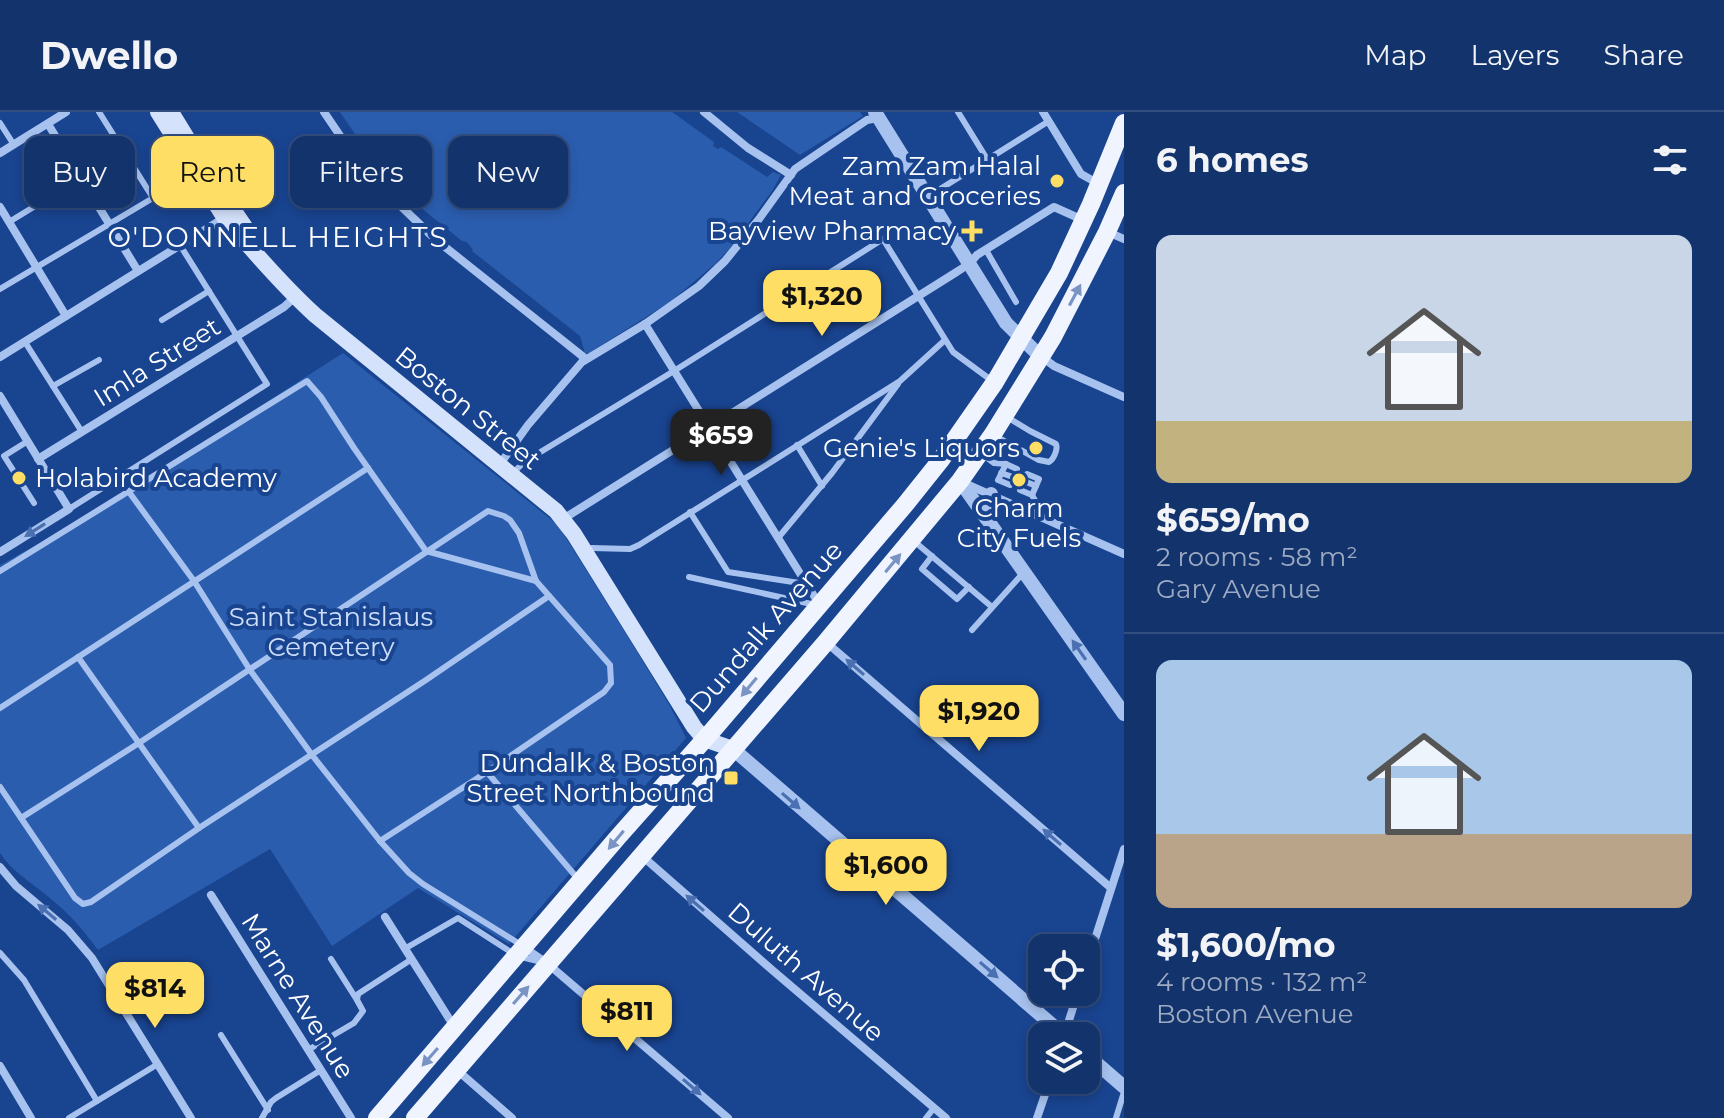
<!DOCTYPE html>
<meta charset="utf-8">
<style>
:root{--surface:#13336c;--page:#203f74;--text:#f1f3f6;--muted:#9daac2;--line:#324e7f;--accent:#ffde65}
body{margin:0;font-family:Montserrat,sans-serif;background:var(--page);color:var(--text);height:100vh;display:flex;flex-direction:column;font-size:30px;white-space:nowrap}
*{box-sizing:border-box;margin:0}
p{font-size:26px;color:var(--muted)}
.icon{flex:none;width:44px;height:44px;fill:none;stroke:currentColor;stroke-width:2;stroke-linecap:round;stroke-linejoin:round}
.map{position:relative;flex:1;overflow:hidden}
.details{display:flex;flex-direction:column;background:var(--surface);width:600px}
.details>*{flex:none}
.top-card{position:absolute;left:24px;top:24px;width:760px;height:72px;display:flex;gap:16px}
.fabs{position:absolute;left:1028px;top:822px;display:grid;gap:16px}
.fabs a{display:grid;place-items:center;width:72px;height:72px;border-radius:16px;background:var(--surface);box-shadow:0 4px 12px #0003,0 0 0 2px var(--line);font-size:40px}
.price{position:absolute;translate:-50% -68px;padding:0 18px;border-radius:16px;background:var(--accent);color:#111;font-size:26px;line-height:52px;filter:drop-shadow(0 2px 4px #0008)}
.price::after{content:'';position:absolute;left:50%;top:48px;width:24px;height:18px;margin-left:-12px;background:inherit;clip-path:polygon(0 0,100% 0,50% 100%)}
.price.current{background:#222;color:#fff}
ul{padding:0;list-style:none}
li{display:grid;align-content:center;gap:16px;height:424px;padding:0 32px}
li+li{border-top:2px solid var(--line)}
li span{display:grid;place-items:center;height:248px;border-radius:16px;color:#555}
li>.icon{margin-inline-start:auto}
span .icon{width:144px;height:144px;fill:#fffc;stroke-width:1}
li b{font-size:34px}
h2{display:flex;justify-content:space-between;align-items:center;height:96px;padding:0 32px;font-size:34px}
.pill{padding:0 28px;border-radius:16px;background:var(--surface);box-shadow:0 4px 12px #0003,0 0 0 2px var(--line);font-size:28px;line-height:72px}
.pill.current{background:var(--accent);color:#111}
header{display:flex;align-items:center;gap:48px;box-sizing:border-box;height:112px;padding:0 40px;background:var(--surface);border-bottom:2px solid var(--line)}
header strong{font-size:38px}
nav{display:flex;gap:44px;margin-inline-start:auto;font-size:28px}
main{display:flex;flex:1;min-height:0}
.map>svg:first-child{display:block}
.green{fill:#2b5dae}
.lines{fill:none;stroke-linecap:round;stroke-linejoin:round}
.service{stroke:#a7c2ef;stroke-width:6}
.minor{stroke:#a7c2ef;stroke-width:8}
.tertiary{stroke:#a7c2ef;stroke-width:14}
.secondary{stroke:#d4e2fb;stroke-width:16}
.primary{stroke:#eff4ff;stroke-width:18}
.oneway{fill:#7993c2}
.oneway2{fill:#4b70b1}
.poi-dot{fill:#ffde65;stroke:#194490;stroke-width:3}
.labels{text-anchor:middle;stroke-width:8;stroke-linejoin:round;paint-order:stroke}
.poi-label{font-size:26px;fill:#fff;stroke:#194490;text-anchor:end}
.street-label{font-size:26px;fill:#fff;stroke:#194490}
.park-label{font-size:26px;fill:#cddefb;stroke:#194490}
.neighbourhood-label{font-size:28px;letter-spacing:2px;fill:#fff;stroke:#194490}
</style>
<header>
<strong>Dwello</strong>
<nav><a>Map</a><a>Layers</a><a>Share</a></nav>
</header>
<main>
<div class="map">
<svg width="1124" height="1006" viewBox="0 0 1124 1006">
<rect width="100%" height="100%" fill="#194490"/>
<!-- green -->
<g class="green">
<path d="M340,0H672L714,30L713,34L718,37L721,35L767,65L773,60L781,63L772,79L730,136L716,151L670,190L589,241H585L580,224L472,139L473,138L467,130L462,129L405,83L368,41Z"/>
<path d="M737,0H860L863,4L800,43Z"/>
<path d="M343,241L558,413L630,528L670,594L686,626L509,832L418,776L332,834L270,737L98,838C84,819 70,802 51,787C33,771 13,761 0,741V453L87,405Z"/>
</g>
<g class="lines">
<!-- service -->
<g class="service">
<path d="M958,0L987,47"/>
<path d="M0,11L14,33"/>
<path d="M929,84L1049,9"/>
<path d="M9,110L81,66"/>
<path d="M986,138L1016,190"/>
<path d="M0,177L153,86L99,0"/>
<path d="M162,208L209,179"/>
<path d="M25,230L82,320"/>
<path d="M53,274L99,248"/>
<path d="M995,324L1039,348L1049,350C1054,347 1058,337 1056,332L1030,319L1007,305"/>
<path d="M28,329L4,344L34,391"/>
<path d="M797,333L822,374"/>
<path d="M981,341L994,351L1006,352L1017,357"/>
<path d="M1006,352L998,368L1010,373"/>
<path d="M517,357L524,350L674,259L883,127L953,240L991,268"/>
<path d="M1001,361L1013,365"/>
<path d="M1027,362L1039,367L1032,383"/>
<path d="M1024,369L1036,374"/>
<path d="M1020,378L1032,383L1038,394L1035,402"/>
<path d="M129,380L194,469L250,558L312,643L380,729L409,761L423,772L523,834"/>
<path d="M69,397L267,272L180,133"/>
<path d="M690,400L728,460L806,472"/>
<path d="M778,426L832,361L898,272"/>
<path d="M915,430L992,495"/>
<path d="M592,436L630,437L639,433L900,269L945,228"/>
<path d="M932,444L922,457L957,487L969,475"/>
<path d="M0,459L307,269L321,285L354,336L426,439L536,469"/>
<path d="M689,465L816,493"/>
<path d="M972,518L1024,460"/>
<path d="M78,545L199,716L426,568L549,484"/>
<path d="M0,596L368,356"/>
<path d="M487,660L578,767"/>
<path d="M0,675L21,706L139,631L488,399L504,404L510,408L519,421L536,469L610,553L611,571L604,580L487,660L380,729"/>
<path d="M21,706L75,786L83,792L91,790L199,716"/>
<path d="M406,836L458,806L517,844L542,850"/>
<path d="M0,841L24,868L97,989"/>
<path d="M331,847L357,888"/>
<path d="M221,923L268,998"/>
<path d="M308,938L354,911L363,899L357,888L358,882L412,847"/>
<path d="M69,1006L158,952"/>
<path d="M262,1006L271,990L276,986L321,958"/>
<path d="M926,1006L934,996"/>
<path d="M1116,1006L1124,980"/>
</g>
<!-- minor -->
<g class="minor">
<path d="M324,0L345,31L380,74L435,127L586,247"/>
<path d="M704,0L748,36L791,63"/>
<path d="M1043,0L1081,62L1099,72"/>
<path d="M48,12L138,159"/>
<path d="M0,41L66,0"/>
<path d="M0,95L66,204"/>
<path d="M1108,120L1124,127"/>
<path d="M645,212L819,492"/>
<path d="M0,245L224,106"/>
<path d="M1042,245L1054,254L1124,285"/>
<path d="M0,284L69,397L0,440"/>
<path d="M38,347L284,195L295,185"/>
<path d="M500,352L528,313L582,250L645,212L699,174L725,149L759,107L795,57L867,8L878,6"/>
<path d="M964,371L1124,442"/>
<path d="M563,407L955,161L969,152L977,143L1054,95L1083,108"/>
<path d="M827,531L1111,776"/>
<path d="M641,743L771,857L946,1006"/>
<path d="M0,755L16,774L68,818L92,846L191,1006"/>
<path d="M211,783L351,1006"/>
<path d="M385,805L455,916"/>
<path d="M525,836L548,852L728,1006"/>
<path d="M1086,855L1124,737"/>
<path d="M1064,924L1078,880"/>
<path d="M0,954L31,1006"/>
<path d="M457,958L512,1006"/>
<path d="M1037,1006L1050,968"/>
</g>
<!-- tertiary -->
<g class="tertiary">
<path d="M875,0L1006,211L1041,245"/>
<path d="M960,369L1124,602"/>
<path d="M982,401L991,382"/>
<path d="M733,637L1065,924"/>
<path d="M1086,942L1124,975"/>
</g>
<!-- secondary -->
<g class="secondary">
<path d="M158,0L224,105C234,114 241,124 249,134C270,158 292,182 315,203L556,399L574,422L694,615L704,627L733,637"/>
<path d="M171,0L201,49"/>
<path d="M213,68L245,115"/>
</g>
<!-- primary -->
<g class="primary">
<path d="M377,1006L618,725L712,619L904,394L940,349L995,270L1059,161L1091,92L1124,11"/>
<path d="M415,1006L826,530L960,369L993,322L1053,225L1107,120L1124,81"/>
</g>
</g>
<!-- one-way arrows -->
<defs><path id="oneway-solid" d="M-6-.8H1V-3.2L6.5 0L1 3.2V.8H-6Z" transform="scale(2)"/></defs>
<g class="oneway">
<use href="#oneway-solid" transform="translate(1075 183) rotate(-62)"/>
<use href="#oneway-solid" transform="translate(893 451) rotate(-50)"/>
<use href="#oneway-solid" transform="translate(749 575) rotate(130)"/>
<use href="#oneway-solid" transform="translate(616 728) rotate(130)"/>
<use href="#oneway-solid" transform="translate(521 883) rotate(-49)"/>
<use href="#oneway-solid" transform="translate(430 945) rotate(131)"/>
</g>
<g class="oneway2">
<use href="#oneway-solid" transform="translate(35 418) rotate(148)"/>
<use href="#oneway-solid" transform="translate(1079 538) rotate(-125)"/>
<use href="#oneway-solid" transform="translate(855 555) rotate(-139)"/>
<use href="#oneway-solid" transform="translate(791 689) rotate(41)"/>
<use href="#oneway-solid" transform="translate(1052 725) rotate(-139)"/>
<use href="#oneway-solid" transform="translate(695 791) rotate(-139)"/>
<use href="#oneway-solid" transform="translate(47 800) rotate(-140)"/>
<use href="#oneway-solid" transform="translate(989 858) rotate(41)"/>
<use href="#oneway-solid" transform="translate(692 975) rotate(41)"/>
</g>
<!-- markers -->
<g class="poi-dot">
<circle cx="1057" cy="69" r="8"/>
<path d="M968 107h8v8h8v8h-8v8h-8v-8h-8v-8h8z"/>
<circle cx="1036" cy="336" r="8"/>
<circle cx="19" cy="366" r="8"/>
<circle cx="1019" cy="368" r="8"/>
<rect x="723" y="658" width="16" height="16" rx="4"/>
</g>
<g class="labels">
<!-- poi labels -->
<g class="poi-label">
<text x="1041" y="63">Zam Zam Halal<tspan x="1041" dy="30">Meat and Groceries</tspan></text>
<text x="956" y="128">Bayview Pharmacy</text>
<text x="1020" y="345">Genie's Liquors</text>
<text x="35" y="375" text-anchor="start">Holabird Academy</text>
<text x="1019" y="405" text-anchor="middle">Charm<tspan x="1019" dy="30">City Fuels</tspan></text>
<text x="715" y="660">Dundalk &amp; Boston<tspan x="715" dy="30">Street Northbound</tspan></text>
</g>
<!-- street labels -->
<g class="street-label">
<text transform="translate(157 250) rotate(-32)" y="9">Imla Street</text>
<text transform="translate(468 296) rotate(39)" y="9">Boston Street</text>
<text transform="translate(766 515) rotate(-49)" y="9">Dundalk Avenue</text>
<text transform="translate(806 860) rotate(41)" y="9">Duluth Avenue</text>
<text transform="translate(298 884) rotate(58)" y="9">Marne Avenue</text>
</g>
<!-- park labels -->
<g class="park-label">
<text x="331" y="514">Saint Stanislaus<tspan x="331" dy="30">Cemetery</tspan></text>
</g>
<!-- neighbourhood labels -->
<g class="neighbourhood-label">
<text x="278" y="135">O'DONNELL HEIGHTS</text>
</g>
</g>
</svg>
<div class="fabs">
<a><svg class="icon" aria-label="locate" viewBox="0 0 24 24"><circle cx="12" cy="12" r="6"/><path d="M12 2v4M12 18v4M2 12h4M18 12h4"/></svg></a>
<a><svg class="icon" aria-label="layers" viewBox="0 0 24 24"><path d="M12 4l9 5-9 5-9-5zM3 14l9 5 9-5"/></svg></a>
</div>
<b class="price" style="left:822px;top:226px">$1,320</b>
<b class="price current" style="left:721px;top:365px">$659</b>
<b class="price" style="left:979px;top:641px">$1,920</b>
<b class="price" style="left:886px;top:795px">$1,600</b>
<b class="price" style="left:155px;top:918px">$814</b>
<b class="price" style="left:627px;top:941px">$811</b>
<div class="top-card">
<a class="pill">Buy</a>
<a class="pill current">Rent</a>
<a class="pill">Filters</a>
<a class="pill">New</a>
</div>
</div>
<section class="details">
<h2>6 homes<svg class="icon" aria-label="filters" viewBox="0 0 24 24"><path d="M4 7h16M4 17h16"/><circle cx="9" cy="7" r="2"/><circle cx="15" cy="17" r="2"/></svg></h2>
<ul>
<li><span style="background:linear-gradient(#c9d6e8 75%,#c2b280 0)"><svg class="icon" aria-label="home" viewBox="0 0 24 24"><path d="M3 11l9-7 9 7M6 9v11h12V9"/></svg></span><div><b>$659/mo</b><p>2 rooms · 58 m²</p><p>Gary Avenue</p></div></li>
<li><span style="background:linear-gradient(#a9c7e8 70%,#b9a48a 0)"><svg class="icon" aria-label="home" viewBox="0 0 24 24"><path d="M3 11l9-7 9 7M6 9v11h12V9"/></svg></span><div><b>$1,600/mo</b><p>4 rooms · 132 m²</p><p>Boston Avenue</p></div></li>
</ul>
</section>
</main>
